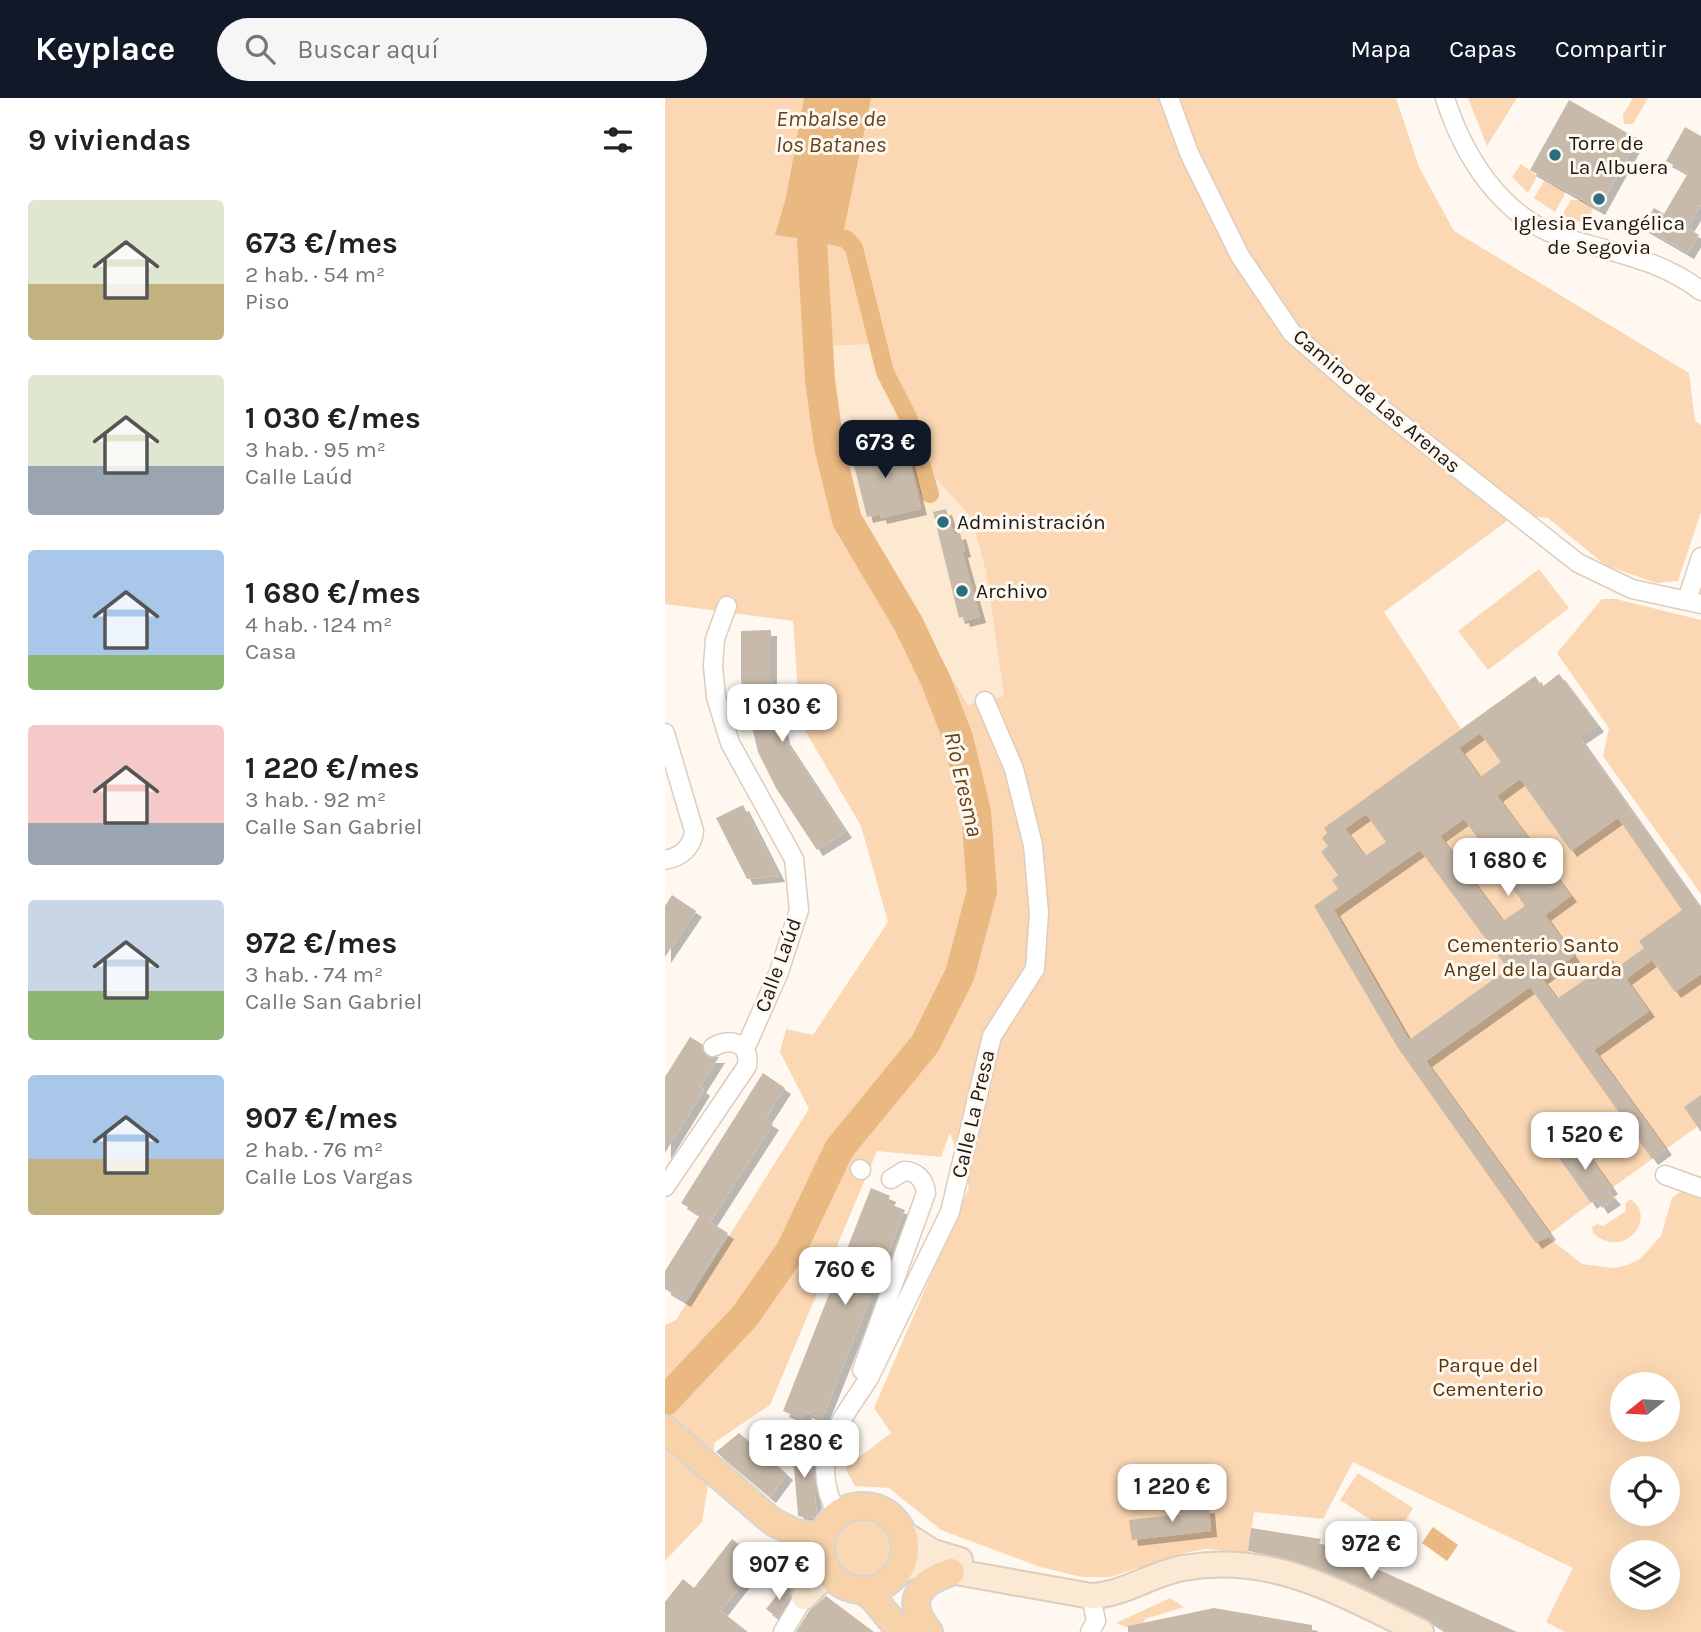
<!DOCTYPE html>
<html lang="es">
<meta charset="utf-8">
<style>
:root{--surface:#fff;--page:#f6f6f6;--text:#222;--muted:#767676;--accent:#111827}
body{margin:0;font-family:Karla,sans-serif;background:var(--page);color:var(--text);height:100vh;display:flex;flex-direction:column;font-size:26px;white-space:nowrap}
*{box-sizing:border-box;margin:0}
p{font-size:23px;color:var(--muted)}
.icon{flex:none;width:38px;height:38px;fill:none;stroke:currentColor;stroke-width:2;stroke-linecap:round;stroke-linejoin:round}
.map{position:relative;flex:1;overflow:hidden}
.panel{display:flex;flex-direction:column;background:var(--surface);width:665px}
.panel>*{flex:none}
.needle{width:46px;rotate:252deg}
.tools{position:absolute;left:945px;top:1274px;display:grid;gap:14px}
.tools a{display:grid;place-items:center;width:70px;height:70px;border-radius:50%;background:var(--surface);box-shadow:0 7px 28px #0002;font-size:35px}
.price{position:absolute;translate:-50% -60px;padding:0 16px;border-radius:14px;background:#fff;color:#222;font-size:23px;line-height:46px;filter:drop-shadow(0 2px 4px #0008)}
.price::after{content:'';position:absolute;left:50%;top:42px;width:21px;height:16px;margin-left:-10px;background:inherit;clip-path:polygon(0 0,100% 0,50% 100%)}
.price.current{background:var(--accent);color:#fff}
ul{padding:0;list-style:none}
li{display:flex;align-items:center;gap:21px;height:175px;padding:0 28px}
li span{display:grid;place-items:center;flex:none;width:196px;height:140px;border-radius:7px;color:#555}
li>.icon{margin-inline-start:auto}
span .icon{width:84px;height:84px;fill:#fffc;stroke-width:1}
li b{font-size:30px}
h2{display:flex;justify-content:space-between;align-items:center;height:84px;padding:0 28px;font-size:30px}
header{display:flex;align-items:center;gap:42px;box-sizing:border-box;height:98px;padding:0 35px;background:var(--accent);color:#fff}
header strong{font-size:33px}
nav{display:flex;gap:38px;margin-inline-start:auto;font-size:24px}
.search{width:490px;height:63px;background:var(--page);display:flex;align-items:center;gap:18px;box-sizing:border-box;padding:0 24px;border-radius:38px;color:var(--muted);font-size:26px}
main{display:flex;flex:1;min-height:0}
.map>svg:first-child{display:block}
.built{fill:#fde8d2}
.green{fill:#fbd8b3;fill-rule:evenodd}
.water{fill:#eab881}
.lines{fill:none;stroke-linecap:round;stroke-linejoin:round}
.canal{stroke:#eab881;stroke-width:18}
.river{stroke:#eab881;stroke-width:30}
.building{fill:#c8baaa;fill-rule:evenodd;filter:url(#shadow)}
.street-casing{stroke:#dccdbd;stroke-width:21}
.secondary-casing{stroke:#dccdbd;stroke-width:28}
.primary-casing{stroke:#d6d5d4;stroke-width:30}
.street{stroke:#fff;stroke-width:18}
.secondary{stroke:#fbe9d4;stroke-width:24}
.primary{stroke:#f8d3a9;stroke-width:26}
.poi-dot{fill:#2b6e80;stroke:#fef8f1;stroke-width:2.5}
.labels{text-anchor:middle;stroke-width:6;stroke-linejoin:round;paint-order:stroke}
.poi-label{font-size:21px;fill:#1c1711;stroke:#fef8f1;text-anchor:start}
.street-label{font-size:21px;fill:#1c1711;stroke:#fef8f1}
.park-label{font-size:21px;fill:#57360b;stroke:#fef8f1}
.water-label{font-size:23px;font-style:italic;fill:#66441b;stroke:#fef8f1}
</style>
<header>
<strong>Keyplace</strong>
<div class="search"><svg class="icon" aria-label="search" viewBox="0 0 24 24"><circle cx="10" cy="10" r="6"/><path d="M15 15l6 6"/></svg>Buscar aquí</div>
<nav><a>Mapa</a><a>Capas</a><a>Compartir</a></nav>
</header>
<main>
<section class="panel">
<h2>9 viviendas<svg class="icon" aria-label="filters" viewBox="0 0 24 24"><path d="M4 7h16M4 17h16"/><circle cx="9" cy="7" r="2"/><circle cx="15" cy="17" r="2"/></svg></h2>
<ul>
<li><span style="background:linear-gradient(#dfe7d0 60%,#c2b280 0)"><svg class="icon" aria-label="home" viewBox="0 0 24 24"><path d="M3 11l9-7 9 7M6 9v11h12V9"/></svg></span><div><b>673 €/mes</b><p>2 hab. · 54 m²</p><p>Piso</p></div></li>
<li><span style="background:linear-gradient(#dfe7d0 65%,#9aa5b1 0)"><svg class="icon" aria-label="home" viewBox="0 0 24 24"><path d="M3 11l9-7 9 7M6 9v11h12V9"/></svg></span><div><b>1 030 €/mes</b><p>3 hab. · 95 m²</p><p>Calle Laúd</p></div></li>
<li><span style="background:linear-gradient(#a9c7e8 75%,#8fb573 0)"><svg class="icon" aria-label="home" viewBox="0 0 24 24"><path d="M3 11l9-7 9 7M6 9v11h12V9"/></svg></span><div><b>1 680 €/mes</b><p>4 hab. · 124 m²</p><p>Casa</p></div></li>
<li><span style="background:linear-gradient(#f6c9c9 70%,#9aa5b1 0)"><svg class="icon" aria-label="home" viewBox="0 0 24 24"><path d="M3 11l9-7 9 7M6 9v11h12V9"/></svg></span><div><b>1 220 €/mes</b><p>3 hab. · 92 m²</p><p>Calle San Gabriel</p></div></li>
<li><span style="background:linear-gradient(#c9d6e8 65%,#8fb573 0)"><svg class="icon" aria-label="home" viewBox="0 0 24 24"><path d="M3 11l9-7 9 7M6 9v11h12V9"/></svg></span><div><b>972 €/mes</b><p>3 hab. · 74 m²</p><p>Calle San Gabriel</p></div></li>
<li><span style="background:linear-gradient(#a9c7e8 60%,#c2b280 0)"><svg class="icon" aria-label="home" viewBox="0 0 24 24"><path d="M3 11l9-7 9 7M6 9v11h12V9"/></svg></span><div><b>907 €/mes</b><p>2 hab. · 76 m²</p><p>Calle Los Vargas</p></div></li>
</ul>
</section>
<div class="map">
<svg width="1036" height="1534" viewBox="0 0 1036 1534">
<defs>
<filter id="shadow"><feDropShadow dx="6" dy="6" stdDeviation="0" flood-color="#0004"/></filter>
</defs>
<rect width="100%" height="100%" fill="#fef8f1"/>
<!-- built -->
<path class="built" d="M208,246L216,278L264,373L307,420L321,474L339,598L304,607L204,430L198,431L174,362L164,313L158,247Z"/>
<!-- green -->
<g class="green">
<path d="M0,0H731L754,69L789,133L1024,275L1030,323L1036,327V414L1013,483L991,485L940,467L883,420L850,417L719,514L796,631L870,578L877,589L894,576L933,628L915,641L1036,811V1026L947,1090L910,1038L890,1053L926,1105L875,1143L884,1140L917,1166L949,1170L962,1167L975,1161L996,1138L1007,1100L1036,1078V1534H900L881,1524L908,1470L688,1364L658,1421L589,1414L583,1455L541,1451L524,1454L445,1479H417L375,1469L276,1432L224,1390L190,1388L180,1370L226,1335L209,1310L304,1089L285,1035L276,1059L212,1053L105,1307L50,1344L37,1424L0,1463V1227L11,1222L144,1011L115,954L121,931L148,937L223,824L196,728L135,624L128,523L0,506ZM208,246L216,278L264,373L307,420L321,474L339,598L303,607L203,430L198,431L174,362L164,313L158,248ZM957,1286H1003V1332H957ZM957,1370H1003V1416H957ZM957,1454H1003V1500H957Z"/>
<path d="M803,0H852L822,48Z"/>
<path d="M968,0H983L968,26H959L958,17Z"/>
<path d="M856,66L872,78L863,95L847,79Z"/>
<path d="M879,83L901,94L890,114L869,100Z"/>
<path d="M906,102H916L928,110L922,127L897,117Z"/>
<path d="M874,471L904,510L823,572L793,533Z"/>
<path d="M937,501H951L1036,522V796L938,658L944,630L892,555Z"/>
<path d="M965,1101C993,1117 961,1164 928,1135L927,1129L932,1126L938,1128L961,1113L960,1106Z"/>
<path d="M693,1375L748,1410L731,1438L675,1402Z"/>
<circle cx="198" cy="1447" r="32"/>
<path d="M505,1500L519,1509L480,1521L475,1534L451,1525Z"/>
</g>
<!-- water -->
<g class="water">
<path d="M139,0H206L176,146L110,137L121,100Z"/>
<path d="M768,1429L793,1447L782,1463L757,1445Z"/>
</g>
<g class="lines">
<!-- canal -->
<path class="canal" d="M155,135L181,141L189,150L220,274L243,319L265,396"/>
<!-- river -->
<path class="river" d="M0,1303L80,1218L126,1152L174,1051L260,946L295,876L317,793L311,714L293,640L271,583L243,525L182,422L164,348L155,282L147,143L151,105"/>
</g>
<!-- building -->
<g class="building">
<path d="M904,2L973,41L934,111L865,72Z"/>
<path d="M1020,29L1036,38V107L1022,130L1034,137L1023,155L978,129L989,110L999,116L1023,75L1001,63Z"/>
<path d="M200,339L205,356L240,347L256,411L216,420L215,416L202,419L183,343Z"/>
<path d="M281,411L289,437L295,435L300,453L297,454L315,519L299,523L298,519L294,520L268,414Z"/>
<path d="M106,532V582L119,640L181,734L152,752L111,690L93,654L76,582V533Z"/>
<path d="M894,576L933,628L915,640L1036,811V876L1010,894L987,862L961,881L984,913L929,952L1001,1051L987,1061L865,889L761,963L885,1136L871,1145L733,950L649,808L673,791L667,782L673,777L656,754L663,748L657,740L662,735L659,730L870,578L877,589ZM815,635L836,664L815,679L794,650ZM855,681L906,753L953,720L1017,812L974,843L979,850L953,869L948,862L892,901L877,880L909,858L880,817L906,798L832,698ZM701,716L721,744L700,758L680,731ZM799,721L860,808L838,823L775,738ZM755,752L843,871L744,942L669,812Z"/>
<path d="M78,707L114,778L82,781L51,720Z"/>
<path d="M7,797L31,813L0,859V808Z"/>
<path d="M25,939L37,946L42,959H54L35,989L39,992L0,1055V979Z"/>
<path d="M98,975L120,990L100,1021L108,1026L45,1124L63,1135L20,1203L0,1191V1173L35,1117L16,1105Z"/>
<path d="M1036,997V1034L1019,1009Z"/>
<path d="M910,1038L947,1090L943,1093L950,1101L937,1110L931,1101L926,1105L889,1053Z"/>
<path d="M206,1090L225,1098L222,1105L240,1112L157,1321L141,1314L137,1321L118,1313Z"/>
<path d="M74,1335L122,1376L105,1399L51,1354Z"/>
<path d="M145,1343L152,1419L140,1420L133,1418L127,1344Z"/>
<path d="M544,1409L546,1433L467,1442L464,1422L518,1416L508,1413Z"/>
<path d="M586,1430L656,1441L654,1445L852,1534H783L762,1521L675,1479L617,1459L583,1453Z"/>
<path d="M67,1441L95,1463L56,1513L83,1534H0V1504L18,1481L29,1490Z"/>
<path d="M120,1487L127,1491L113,1520L101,1511Z"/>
<path d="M161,1498L209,1534H131L144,1513Z"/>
<path d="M549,1510L647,1527V1534H463V1528Z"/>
</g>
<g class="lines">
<!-- street casing -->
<g class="street-casing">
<g id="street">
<path d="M504,0L524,55L575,158L627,235L693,292L913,465L967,491L1036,506"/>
<path d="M780,0C798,57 836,119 897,139C945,154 995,161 1036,193"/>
<path d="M1022,502L1036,459"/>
<path d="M62,508L50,541L48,568L51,599L65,645L129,761L134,812L114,874L80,951"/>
<path d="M0,635L29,733C27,750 16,759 0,762"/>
<path d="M195,1071L196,1072"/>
<path d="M1000,1077L1036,1090"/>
<path d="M0,1089L82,968C86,945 66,939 48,949"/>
<path d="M197,1272L261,1095C260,1083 252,1073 239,1073L226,1081"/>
<path d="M173,1417C141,1362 175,1325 204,1280L285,1114L327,938L370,871L374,815L368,747L349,671L320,603"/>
<path d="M118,1534L139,1499"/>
<path d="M425,1534L431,1523L426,1498"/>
</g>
</g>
<!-- secondary casing -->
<g class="secondary-casing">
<g id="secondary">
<path d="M236,1434L268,1454L295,1462"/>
<path d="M233,1472L252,1467L426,1498C458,1497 486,1476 518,1470C610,1454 675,1496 756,1534"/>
<path d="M139,1499L164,1474"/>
</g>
</g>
<!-- primary casing -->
<g class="primary-casing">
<g id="primary">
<path d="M0,1331L108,1424L131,1435L158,1439"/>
<circle cx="198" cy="1450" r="42"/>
<path d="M198,1492L208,1500L236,1534"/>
<path d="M264,1534C239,1503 253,1485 286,1474"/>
</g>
</g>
<!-- street -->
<use href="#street" class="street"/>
<!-- secondary -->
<use href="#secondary" class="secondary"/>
<!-- primary -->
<use href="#primary" class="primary"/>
</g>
<!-- markers -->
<g class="poi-dot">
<circle cx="890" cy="57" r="7"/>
<circle cx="934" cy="101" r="7"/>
<circle cx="278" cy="424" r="7"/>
<circle cx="297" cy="493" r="7"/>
</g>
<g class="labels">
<!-- poi labels -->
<g class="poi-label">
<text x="904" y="52">Torre de<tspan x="904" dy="24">La Albuera</tspan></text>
<text x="934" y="132" text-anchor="middle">Iglesia Evangélica<tspan x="934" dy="24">de Segovia</tspan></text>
<text x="292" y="431">Administración</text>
<text x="311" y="500">Archivo</text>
</g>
<!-- street labels -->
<g class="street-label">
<text transform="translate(712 303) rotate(40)" y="7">Camino de Las Arenas</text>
<text transform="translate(113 867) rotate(-70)" y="7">Calle Laúd</text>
<text transform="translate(308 1016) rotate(-77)" y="7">Calle La Presa</text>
</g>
<!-- park labels -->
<g class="park-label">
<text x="868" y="854">Cementerio Santo<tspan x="868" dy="24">Angel de la Guarda</tspan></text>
<text x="823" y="1274">Parque del<tspan x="823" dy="24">Cementerio</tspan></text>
</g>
<!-- water labels -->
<g class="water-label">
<text x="166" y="28">Embalse de<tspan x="166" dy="26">los Batanes</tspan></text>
<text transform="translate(299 686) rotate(77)" y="8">Río Eresma</text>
</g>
</g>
</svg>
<div class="tools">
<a><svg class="needle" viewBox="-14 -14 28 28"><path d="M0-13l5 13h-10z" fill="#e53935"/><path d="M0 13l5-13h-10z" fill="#767676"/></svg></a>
<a><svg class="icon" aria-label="locate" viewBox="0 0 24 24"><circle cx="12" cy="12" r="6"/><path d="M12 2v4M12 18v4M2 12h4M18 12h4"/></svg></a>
<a><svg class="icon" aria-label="layers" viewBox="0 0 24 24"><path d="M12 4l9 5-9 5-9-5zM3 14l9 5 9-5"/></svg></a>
</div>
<b class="price current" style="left:220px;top:382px">673 €</b>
<b class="price" style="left:117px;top:646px">1 030 €</b>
<b class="price" style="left:843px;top:800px">1 680 €</b>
<b class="price" style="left:920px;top:1074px">1 520 €</b>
<b class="price" style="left:180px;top:1209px">760 €</b>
<b class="price" style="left:139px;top:1382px">1 280 €</b>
<b class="price" style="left:507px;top:1426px">1 220 €</b>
<b class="price" style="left:706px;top:1483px">972 €</b>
<b class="price" style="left:114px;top:1504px">907 €</b>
</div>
</main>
